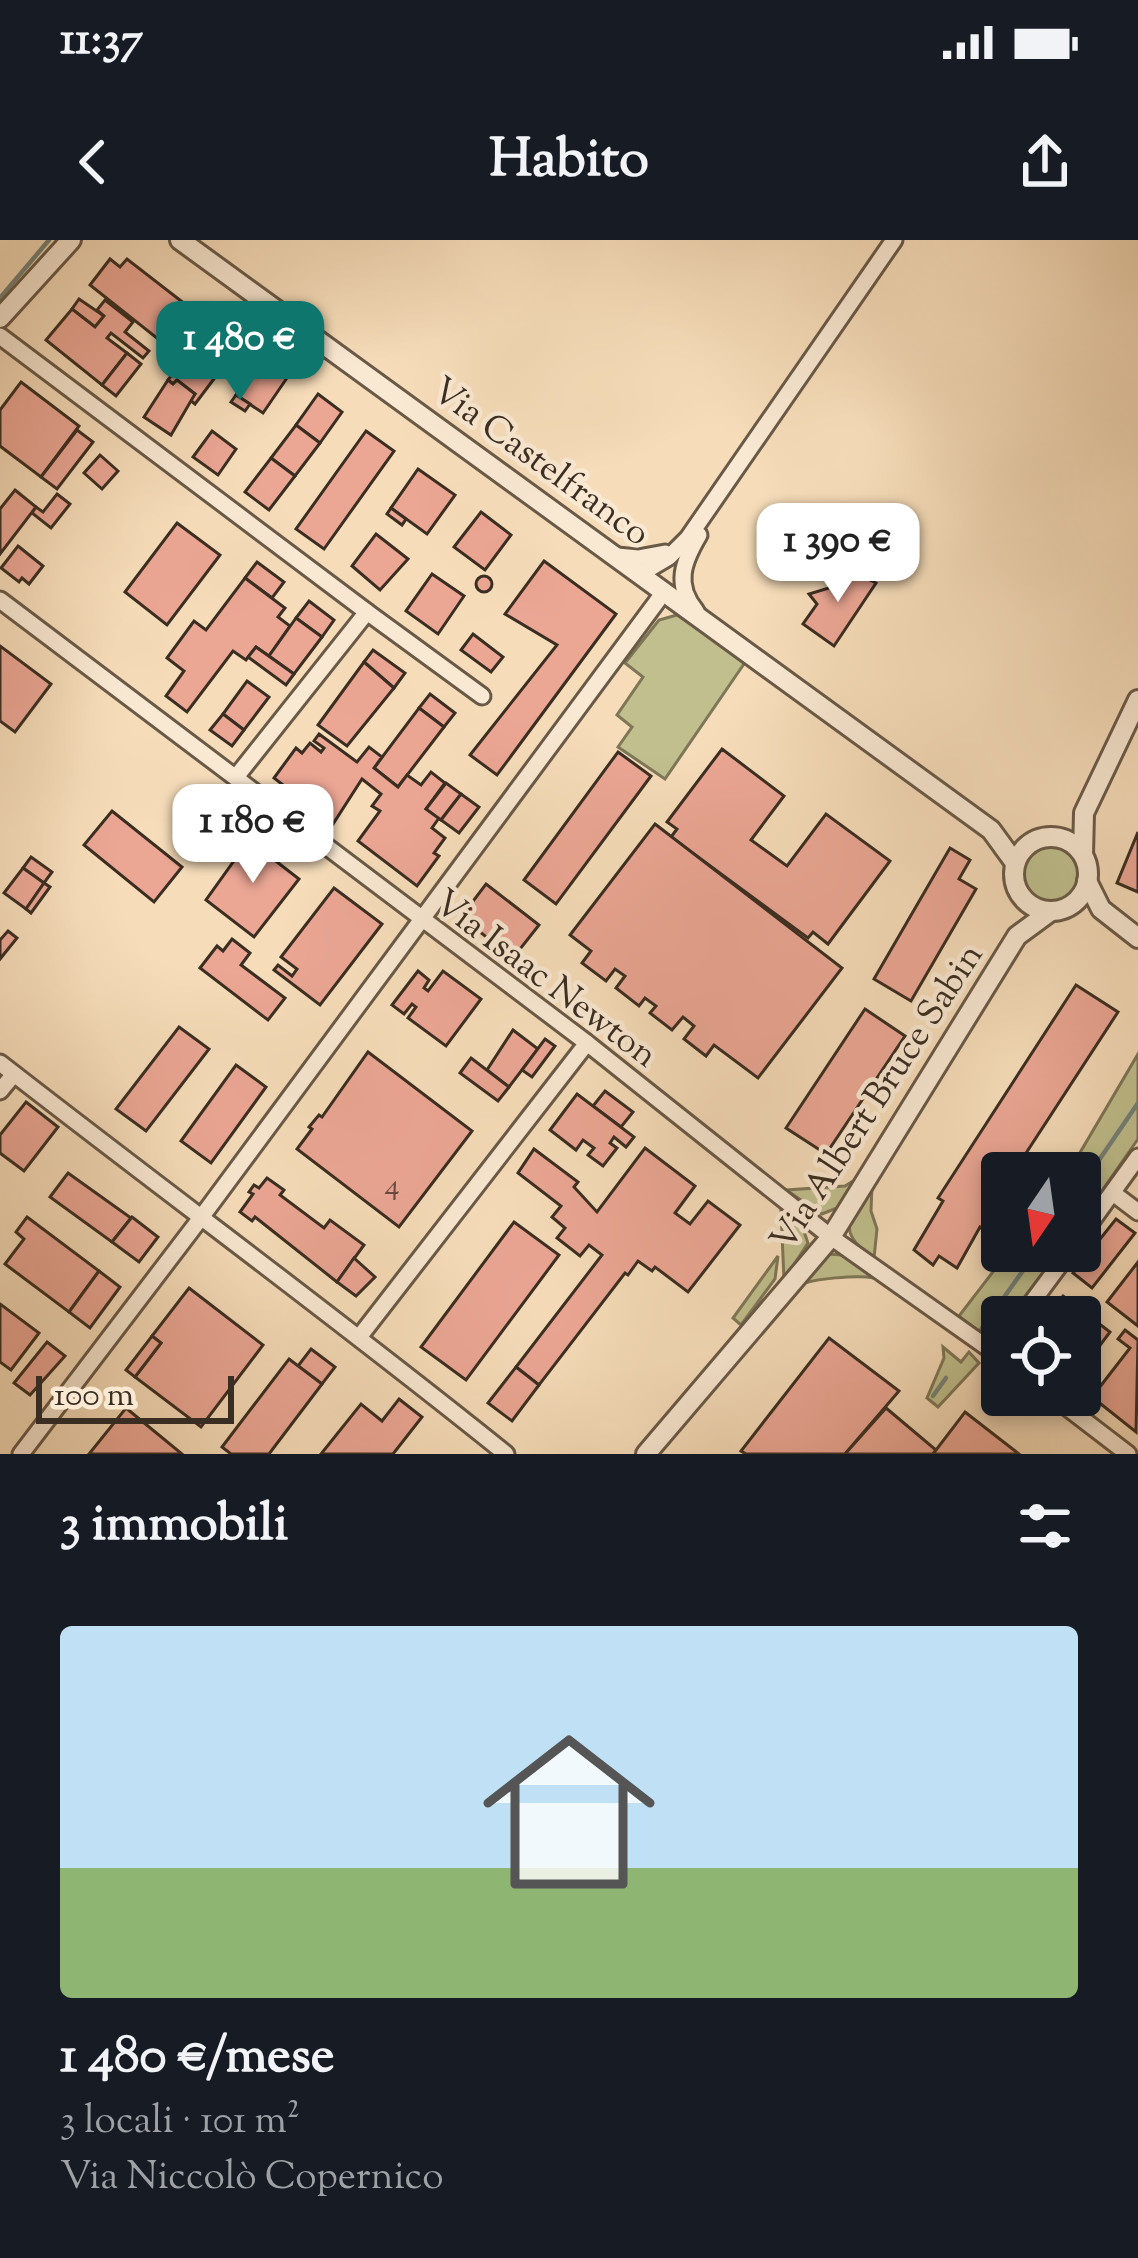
<!DOCTYPE html>
<html lang="it">
<meta charset="utf-8">
<style>
:root{--surface:#171b24;--page:#242831;--text:#f1f3f6;--muted:#9ea1a6;--line:#363941;--accent:#0f766e}
body{margin:0;font-family:"Sorts Mill Goudy",serif;background:var(--page);color:var(--text);height:100vh;display:flex;flex-direction:column;font-size:45px;white-space:nowrap}
*{box-sizing:border-box;margin:0}
p{font-size:39px;color:var(--muted)}
.icon{flex:none;width:66px;height:66px;fill:none;stroke:currentColor;stroke-width:2;stroke-linecap:round;stroke-linejoin:round}
.map{position:relative;height:1214px;overflow:hidden}
.details{display:flex;flex-direction:column;background:var(--surface);flex:1}
.details>*{flex:none}
.needle{width:78px;rotate:193deg}
.buttons{position:absolute;left:981px;top:912px;display:grid;gap:24px}
.buttons a{display:grid;place-items:center;width:120px;height:120px;border-radius:12px;background:var(--surface);box-shadow:0 6px 18px #0003;font-size:60px}
.scale{position:absolute;left:36px;bottom:30px;width:198px;box-sizing:border-box;padding-left:12px;border:6px solid #3a2d21;border-top:0;font-size:33px;line-height:42px;white-space:nowrap;color:#3a2d21;-webkit-text-stroke:9px #f9e8d2;paint-order:stroke}
.price{position:absolute;translate:-50% -102px;padding:0 27px;border-radius:24px;background:#fff;color:#222;font-size:39px;line-height:78px;filter:drop-shadow(0 3px 6px #0008)}
.price::after{content:'';position:absolute;left:50%;top:72px;width:36px;height:27px;margin-left:-18px;background:inherit;clip-path:polygon(0 0,100% 0,50% 100%)}
.price.on{background:var(--accent);color:#fff}
ul{padding:0;list-style:none}
li{display:grid;align-content:center;gap:24px;height:636px;padding:0 60px}
li+li{border-top:3px solid var(--line)}
li span{display:grid;place-items:center;height:372px;border-radius:12px;color:#555}
li>.icon{margin-inline-start:auto}
span .icon{width:216px;height:216px;fill:#fffc;stroke-width:1}
li b{font-size:51px}
h2{display:flex;justify-content:space-between;align-items:center;height:144px;padding:0 60px;font-size:51px}
.status{display:flex;justify-content:space-between;align-items:center;height:84px;padding:0 60px;background:var(--surface);direction:ltr}
.status svg{height:33px;fill:currentColor}
header{display:flex;justify-content:space-between;align-items:center;height:156px;padding:0 60px;background:var(--surface);font-size:54px;font-weight:700}
.map>svg:first-child{display:block}
.green{fill:#c0bf8d;stroke:#7d7657;stroke-width:3}
.lines{fill:none;stroke-linecap:round;stroke-linejoin:round}
.stream{stroke:#758279;stroke-width:4.5}
.building{fill:#eba694;stroke:#3a2d21;stroke-width:3}
.minor-casing{stroke:#695947;stroke-width:21}
.tertiary-casing{stroke:#695947;stroke-width:24}
.minor{stroke:#f9e8d2;stroke-width:15}
.tertiary{stroke:#f9e8d2;stroke-width:18}
.labels{text-anchor:middle;stroke-width:9;stroke-linejoin:round;paint-order:stroke}
.number-label{font-size:30px;fill:#664b3e}
.street-label{font-size:36px;fill:#3a2d21;stroke:#f9e8d2}
</style>
<div class="status"><b>11:37</b><svg viewBox="0 0 49 12"><path d="M0 12V9h3v3zM5 12V6h3v6zM10 12V3h3v9zM15 12V0h3v12zM26 1h20v11H26zM47 4h2v5h-2z"/></svg></div>
<header><svg class="icon" aria-label="back" viewBox="0 0 24 24"><path d="M15 5l-7 7 7 7"/></svg>Habito<svg class="icon" aria-label="share" viewBox="0 0 24 24"><path d="M12 15V3M7 8l5-5 5 5M5 13v7h14v-7"/></svg></header>
<div class="map">
<svg width="1138" height="1214" viewBox="0 0 1138 1214">
<rect width="100%" height="100%" fill="#f6dcb9"/>
<filter id="stains"><feTurbulence type="fractalNoise" baseFrequency=".00167" numOctaves="4"/><feColorMatrix values="0 0 0 0 .2 0 0 0 0 .09 0 0 0 0 .02 0 0 0 .5 -.17"/></filter>
<radialGradient id="worn" r=".72"><stop offset=".6" stop-color="#630" stop-opacity="0"/><stop offset="1" stop-color="#630" stop-opacity=".3"/></radialGradient>
<!-- green -->
<g class="green">
<path d="M677,375L746,421L665,539L618,507L632,487L617,475L643,437L625,423L659,380Z"/>
<circle cx="1051" cy="634" r="28"/>
<path d="M1138,814V899L1080,982V933H1068Z"/>
<path d="M858,938L837,968L822,974L786,950L845,946Z"/>
<path d="M872,946L871,971L877,989L874,1018C834,991 850,980 872,946Z"/>
<path d="M781,971L802,986L808,1003L784,1040Z"/>
<path d="M1009,1011H1059L1013,1077H1002V1092L992,1103L959,1076Z"/>
<path d="M827,1014L843,1015L874,1038C859,1035 811,1038 799,1046Z"/>
<path d="M778,1016L775,1039L741,1085L733,1078Z"/>
<path d="M943,1107L961,1122L969,1112L979,1123L938,1167L927,1158L944,1118Z"/>
</g>
<g class="lines">
<!-- stream -->
<g class="stream">
<path d="M0,58L49,0"/>
<path d="M1080,948L1138,863"/>
<path d="M980,1091L1037,1011"/>
<path d="M933,1156L946,1138"/>
</g>
</g>
<!-- building -->
<g class="building">
<path d="M110,19L120,27L127,19L185,64L158,99L90,45Z"/>
<path d="M79,59L104,76L95,87L72,69Z"/>
<path d="M105,60L133,82L125,92L149,111L143,118L111,93L107,98L127,113L102,145L46,100L72,69L95,87L104,76L97,70Z"/>
<path d="M210,79L240,102L213,129L189,112Z"/>
<path d="M189,112L213,129L224,115L229,119L195,164L190,160L195,154L177,140L173,144L168,140Z"/>
<path d="M127,113L141,124L116,156L102,145Z"/>
<path d="M262,117L289,135L263,173L236,155Z"/>
<path d="M168,140L173,144L177,140L195,154L171,195L144,177Z"/>
<path d="M21,142L79,186L41,237L0,206V170Z"/>
<path d="M318,154L342,172L320,203L296,185Z"/>
<path d="M236,155L250,164L245,171L231,162Z"/>
<path d="M296,185L320,203L295,236L271,218Z"/>
<path d="M77,190L93,202L57,249L41,237Z"/>
<path d="M212,191L236,209L218,235L193,217Z"/>
<path d="M366,191L394,211L324,309L296,289Z"/>
<path d="M100,215L118,231L102,249L84,233Z"/>
<path d="M271,218L295,236L269,270L245,252Z"/>
<path d="M418,229L455,255L427,294L391,268Z"/>
<path d="M15,250L36,267L0,314V269Z"/>
<path d="M57,254L70,264L51,288L32,273L36,267L43,272Z"/>
<path d="M391,268L406,279L402,285L387,274Z"/>
<path d="M481,272L511,295L485,330L454,307Z"/>
<path d="M177,283L220,315L167,385L125,352Z"/>
<path d="M376,294L408,319L380,350L352,326Z"/>
<path d="M18,306L43,326L29,344L22,338L19,342L1,328Z"/>
<path d="M544,321L616,374L497,535L470,515L557,405L505,374Z"/>
<path d="M257,322L284,342L272,358L245,338Z"/>
<path d="M844,327L876,343L834,406L803,384L817,364L809,354L829,348Z"/>
<path d="M432,334L464,356L438,394L406,371Z"/>
<circle cx="484" cy="344" r="8"/>
<path d="M245,338L285,368L278,377L290,386L269,416L256,407L246,420L233,411L187,472L166,456L184,431L167,418L194,381L206,390Z"/>
<path d="M309,361L334,380L322,397L296,378Z"/>
<path d="M296,378L322,397L294,434L269,416Z"/>
<path d="M473,394L503,417L491,432L461,410Z"/>
<path d="M0,406L51,444L15,492L0,481Z"/>
<path d="M256,407L294,434L286,445L248,417Z"/>
<path d="M373,410L405,433L394,448L364,422Z"/>
<path d="M364,422L394,448L347,506L318,485Z"/>
<path d="M247,441L269,457L244,490L223,474Z"/>
<path d="M430,454L455,473L444,487L419,468Z"/>
<path d="M419,468L444,487L398,547L374,528Z"/>
<path d="M223,474L244,490L232,506L210,490Z"/>
<path d="M319,494L357,522L369,507L382,517L374,528L398,547L407,535L421,545L431,532L445,543L426,569L439,578L432,588L445,598L434,613L439,616L417,646L358,601L380,571L372,566L381,554L362,539L333,584L274,538L296,508L302,513L310,503L321,512L324,508L314,501Z"/>
<path d="M722,509L784,556L751,600L787,626L826,574L890,621L828,704L813,692L808,698L671,597L677,589L667,582Z"/>
<path d="M618,512L651,536L556,664L524,640Z"/>
<path d="M446,543L461,554L441,580L426,569Z"/>
<path d="M461,554L479,567L459,593L441,580Z"/>
<path d="M112,571L182,627L154,662L84,605Z"/>
<path d="M655,584L842,728L758,838L714,805L706,816L684,799L694,786L683,777L672,790L650,773L656,766L645,758L639,766L616,748L625,736L615,729L606,741L582,723L591,711L570,695Z"/>
<path d="M1138,592V652L1117,643Z"/>
<path d="M254,593L283,615L277,622L299,639L254,697L206,660Z"/>
<path d="M950,608L970,620L959,639L976,649L911,761L874,739Z"/>
<path d="M31,617L52,632L44,643L23,628Z"/>
<path d="M23,628L44,643L26,669L4,653Z"/>
<path d="M44,643L50,647L31,673L26,669Z"/>
<path d="M486,644L539,685L513,718L461,677Z"/>
<path d="M334,648L382,684L320,765L274,730L278,725L292,736L297,729L281,717Z"/>
<path d="M8,691L17,698L0,719V700Z"/>
<path d="M232,699L250,713L241,725L285,758L268,780L200,728L217,706L223,711Z"/>
<path d="M418,731L429,740L424,748L428,751L443,731L481,759L446,806L408,778L416,767L412,764L404,774L392,765Z"/>
<path d="M1076,745L1118,772L1013,933H1002V950L995,960L1001,964L984,990L980,987L957,1028L939,1016L933,1025L914,1010L943,961L938,958Z"/>
<path d="M865,769L905,796L826,914L786,888Z"/>
<path d="M179,787L209,809L146,891L116,869Z"/>
<path d="M513,790L538,809L509,847L487,830Z"/>
<path d="M545,799L555,806L532,837L522,830Z"/>
<path d="M368,812L472,891L399,987L297,909L312,889L309,887L319,875L322,877Z"/>
<path d="M471,818L509,847L498,861L460,833Z"/>
<path d="M236,825L266,847L211,923L181,901Z"/>
<path d="M605,851L633,872L621,887L593,866Z"/>
<path d="M577,854L634,897L626,907L614,897L610,903L617,908L603,926L588,915L594,908L583,900L576,910L550,890Z"/>
<path d="M26,862L58,887L24,931L0,913V895Z"/>
<path d="M645,908L695,946L675,973L690,984L708,961L740,985L688,1052L655,1027L652,1031L638,1021L628,1035L625,1033L539,1145L516,1127L602,1015L589,1005L580,1016L557,998L565,988L552,977L561,966L518,933L534,909L578,942L574,947L597,972Z"/>
<path d="M68,933L131,978L112,1002L50,957Z"/>
<path d="M267,938L284,950L280,955L324,988L330,980L364,1005L337,1042L255,977L252,981L240,972L253,954L249,952L254,945L259,948Z"/>
<path d="M27,977L99,1031L69,1072L5,1024L24,999L16,992Z"/>
<path d="M132,977L158,997L139,1022L112,1002Z"/>
<path d="M1116,979L1135,993L1092,1048L1073,1033Z"/>
<path d="M514,982L559,1015L466,1140L421,1107Z"/>
<path d="M354,1018L375,1037L356,1056L337,1042Z"/>
<path d="M1138,1022V1086L1107,1062Z"/>
<path d="M99,1031L120,1047L90,1088L69,1072Z"/>
<path d="M189,1048L263,1105L201,1187L135,1137L161,1103L152,1096Z"/>
<path d="M1063,1056L1110,1092L1080,1132V1077H1046Z"/>
<path d="M0,1064L39,1093L11,1130L0,1122Z"/>
<path d="M1125,1090L1138,1100L1136,1192L1092,1157L1130,1108L1118,1099Z"/>
<path d="M152,1096L161,1103L135,1137L126,1130Z"/>
<path d="M829,1098L899,1151L845,1214H746L741,1211Z"/>
<path d="M47,1102L65,1116L30,1155L14,1143Z"/>
<path d="M311,1109L335,1127L322,1144L298,1126Z"/>
<path d="M289,1119L322,1144L269,1214H231L222,1207Z"/>
<path d="M516,1127L539,1145L512,1181L488,1163Z"/>
<path d="M399,1159L422,1177L393,1214H321L361,1164L382,1181Z"/>
<path d="M126,1168L182,1214H89Z"/>
<path d="M886,1168L936,1210L933,1214H845Z"/>
<path d="M965,1172L1019,1214H933Z"/>
</g>
<g class="lines">
<!-- minor casing -->
<g class="minor-casing">
<g id="minor">
<path d="M0,96L367,372L236,537"/>
<path d="M617,316L638,318L665,313"/>
<path d="M642,333L669,317L688,298L894,0"/>
<path d="M0,360L587,803L831,997L1002,1118"/>
<path d="M696,371C674,345 683,322 699,295"/>
<path d="M367,372L482,456"/>
<path d="M0,823C168,954 340,1080 506,1214"/>
<path d="M0,851L14,834"/>
<path d="M1113,953L1138,972"/>
<path d="M1080,997L1138,917"/>
<path d="M1021,1077L1070,1011"/>
<path d="M360,1096L587,803"/>
<path d="M1051,1155L1128,1214"/>
<path d="M21,1214L200,979L658,360"/>
</g>
</g>
<!-- tertiary casing -->
<g class="tertiary-casing">
<g id="tertiary">
<path d="M180,0L991,590L1015,623"/>
<path d="M0,78L71,0"/>
<circle cx="1051" cy="634" r="37"/>
<path d="M1083,615L1084,573L1138,460"/>
<path d="M1087,641L1101,669L1138,698"/>
<path d="M646,1214L831,997L1017,696L1051,671"/>
</g>
</g>
<!-- minor -->
<use href="#minor" class="minor"/>
<!-- tertiary -->
<use href="#tertiary" class="tertiary"/>
</g>
<g class="labels">
<!-- number labels -->
<g class="number-label">
<text x="392" y="954">4</text>
</g>
<!-- street labels -->
<g class="street-label">
<text transform="translate(542 220) rotate(36)" y="13">Via Castelfranco</text>
<text transform="translate(547 737) rotate(37)" y="13">Via Isaac Newton</text>
<text transform="translate(875 856) rotate(-57)" y="13">Via Albert Bruce Sabin</text>
</g>
</g>
<rect width="100%" height="100%" filter="url(#stains)"/>
<rect width="100%" height="100%" fill="url(#worn)"/>
</svg>
<div class="buttons">
<a><svg class="needle" viewBox="-14 -14 28 28"><path d="M0-13l5 13h-10z" fill="#e53935"/><path d="M0 13l5-13h-10z" fill="#9ea1a6"/></svg></a>
<a><svg class="icon" aria-label="locate" viewBox="0 0 24 24"><circle cx="12" cy="12" r="6"/><path d="M12 2v4M12 18v4M2 12h4M18 12h4"/></svg></a>
</div>
<div class="scale">100 m</div>
<b class="price on" style="left:240px;top:163px">1 480 €</b>
<b class="price" style="left:838px;top:365px">1 390 €</b>
<b class="price" style="left:253px;top:646px">1 180 €</b>
</div>
<section class="details">
<h2>3 immobili<svg class="icon" aria-label="filters" viewBox="0 0 24 24"><path d="M4 7h16M4 17h16"/><circle cx="9" cy="7" r="2"/><circle cx="15" cy="17" r="2"/></svg></h2>
<ul>
<li><span style="background:linear-gradient(#bfe0f5 65%,#8fb573 0)"><svg class="icon" aria-label="home" viewBox="0 0 24 24"><path d="M3 11l9-7 9 7M6 9v11h12V9"/></svg></span><div><b>1 480 €/mese</b><p>3 locali · 101 m²</p><p>Via Niccolò Copernico</p></div></li>
</ul>
</section>
